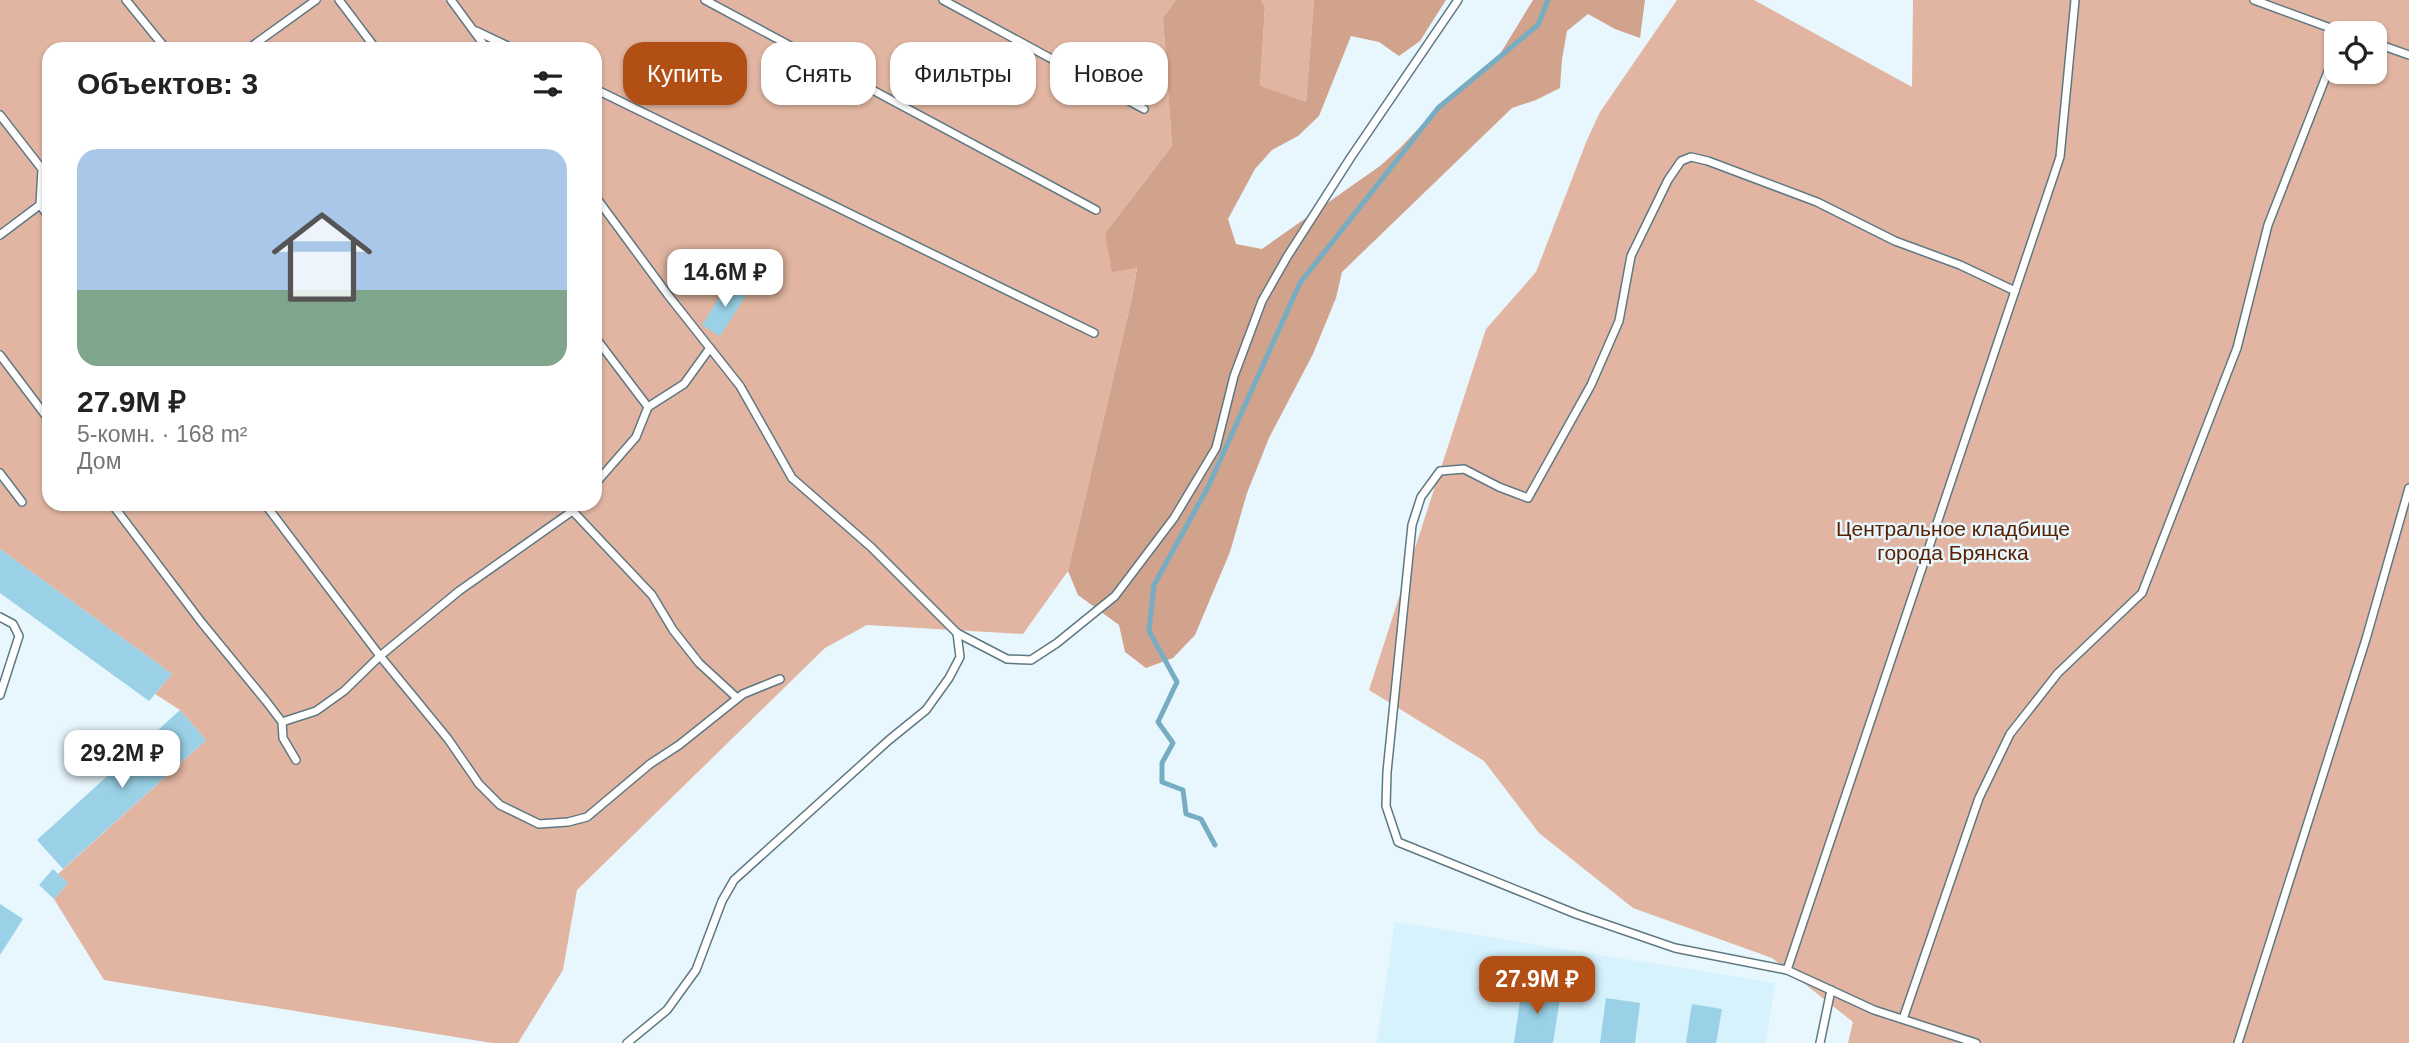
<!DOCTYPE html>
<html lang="ru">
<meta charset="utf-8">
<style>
:root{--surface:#fff;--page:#f6f6f6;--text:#222;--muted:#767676;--accent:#b24f15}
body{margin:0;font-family:Helvetica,sans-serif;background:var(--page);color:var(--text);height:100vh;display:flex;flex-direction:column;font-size:26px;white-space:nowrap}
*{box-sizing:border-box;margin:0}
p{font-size:23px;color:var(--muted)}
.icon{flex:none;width:38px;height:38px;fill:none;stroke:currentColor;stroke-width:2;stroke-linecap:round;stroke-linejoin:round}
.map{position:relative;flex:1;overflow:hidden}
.details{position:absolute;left:42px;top:42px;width:560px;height:469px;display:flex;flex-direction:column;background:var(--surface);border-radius:21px;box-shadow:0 2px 5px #0004}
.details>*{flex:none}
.banner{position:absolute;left:623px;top:42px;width:665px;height:63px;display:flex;gap:14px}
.controls{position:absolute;left:2324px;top:21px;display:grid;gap:14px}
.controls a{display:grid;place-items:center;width:63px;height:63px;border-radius:14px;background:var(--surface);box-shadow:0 2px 5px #0004;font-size:35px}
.price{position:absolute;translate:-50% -60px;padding:0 16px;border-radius:14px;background:#fff;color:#222;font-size:23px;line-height:46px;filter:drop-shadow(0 2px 4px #0008)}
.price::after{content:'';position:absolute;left:50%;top:42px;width:21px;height:16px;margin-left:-10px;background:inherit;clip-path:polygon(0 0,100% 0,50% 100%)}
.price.active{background:var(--accent);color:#fff}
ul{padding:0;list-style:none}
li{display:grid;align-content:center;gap:14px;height:371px;padding:0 35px}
li span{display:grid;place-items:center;height:217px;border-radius:21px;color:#555}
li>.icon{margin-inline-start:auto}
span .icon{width:126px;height:126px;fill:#fffc;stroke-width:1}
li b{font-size:30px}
h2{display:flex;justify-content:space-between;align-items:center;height:84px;padding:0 35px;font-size:30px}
.chip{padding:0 24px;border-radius:21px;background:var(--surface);box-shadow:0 2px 5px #0004;font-size:24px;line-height:63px}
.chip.active{background:var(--accent);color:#fff}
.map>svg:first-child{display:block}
.built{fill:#d5f2fd}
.green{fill:#e1b5a1;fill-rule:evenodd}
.forest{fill:#d1a28c}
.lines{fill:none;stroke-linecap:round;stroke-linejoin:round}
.stream{stroke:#77adc2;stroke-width:5}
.building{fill:#9ad1e6}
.service-casing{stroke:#5f7882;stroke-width:10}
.service{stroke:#fff;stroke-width:7}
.labels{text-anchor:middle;stroke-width:5;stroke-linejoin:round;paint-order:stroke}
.park-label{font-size:21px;fill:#592000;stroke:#e7f7fd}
</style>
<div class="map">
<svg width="2409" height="1043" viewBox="0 0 2409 1043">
<rect width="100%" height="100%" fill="#e7f7fd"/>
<!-- built -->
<path class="built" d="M1395,922L1775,983L1766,1043H1377Z"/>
<!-- green -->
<g class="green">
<path d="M0,0H1176L1163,18L1172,146L1105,233L1137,267L1132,298L1068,571L1023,634L867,625L825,648L577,890L563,970L518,1043H492L104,980L54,899L68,883L58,874L206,740L180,710L155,694L172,674L0,549ZM49,49H595V504H49Z"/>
<path d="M1261,0H1314L1306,102L1260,87L1265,7Z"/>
<path d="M1677,0H1754L1912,87L1913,0H2409V1043H1848L1853,1022L1772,958L1633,908L1539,833L1484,761L1369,690L1486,329L1536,272L1587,140L1600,112ZM2336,33H2375V72H2336Z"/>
</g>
<!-- forest -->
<path class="forest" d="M1176,0H1261L1265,7L1260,86L1306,102L1314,0H1446L1420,41L1399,56L1379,42L1351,36L1319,116L1298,136L1272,150L1255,169L1228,219L1236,244L1262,249L1380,166L1400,148L1438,108L1500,54L1533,0H1645L1640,38L1615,29L1588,14L1567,31L1562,59L1560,88L1536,100L1512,108L1342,272L1336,298L1313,354L1269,438L1247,493L1230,552L1195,635L1173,658L1146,668L1125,652L1119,625L1078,595L1068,571L1132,298L1137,268L1112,272L1105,233L1172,146L1163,18Z"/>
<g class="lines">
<!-- stream -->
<path class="stream" d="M1215,845L1201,819L1186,814L1183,790L1162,782V763L1173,743L1158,722L1177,682L1149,631L1154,585L1208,487L1300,283L1438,108L1538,25L1548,0"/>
</g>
<!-- building -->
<g class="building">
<path d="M729,282L747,294L720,336L702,325Z"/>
<path d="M0,549L172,674L149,701L0,593Z"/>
<path d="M180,710L206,740L63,869L37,840Z"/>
<path d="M53,869L68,883L54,899L39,885Z"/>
<path d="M0,904L23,919L0,955Z"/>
<path d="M1522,986L1561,992L1553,1043H1514Z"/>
<path d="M1606,998L1640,1003L1635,1043H1600Z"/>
<path d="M1692,1004L1722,1009L1716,1043H1686Z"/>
</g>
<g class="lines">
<!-- service casing -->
<g class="service-casing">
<g id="service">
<path d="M126,0L166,49"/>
<path d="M339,0L376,49"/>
<path d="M451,0L487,49"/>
<path d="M705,0L1096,210"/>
<path d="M943,0L1144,109"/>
<path d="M2254,0L2344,33"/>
<path d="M476,31L514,49"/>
<path d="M2375,43L2409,55"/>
<path d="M248,49L316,0"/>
<path d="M595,89L1094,333"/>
<path d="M0,115L42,169L40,205L49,217"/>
<path d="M595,196L668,295L740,386L792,478L871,547L957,633L1007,659L1031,660L1057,643L1115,596L1174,518L1216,448L1234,376L1262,301L1287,257L1351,157L1458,0"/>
<path d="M0,235L49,198"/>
<path d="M595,337L648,407"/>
<path d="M0,355L49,420"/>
<path d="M0,473L22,502"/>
<path d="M595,484L636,437L648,407L684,384L710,348"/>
<path d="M112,504L202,623L266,701L282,722L283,738L296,760"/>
<path d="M265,504L380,656L448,739L479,784L500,805L539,824L568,822L587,817L650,764L679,745L743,694L780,679"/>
<path d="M566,504L652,595L673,630L699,663L737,698"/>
<path d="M0,617L13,624L19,636L0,695"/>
<path d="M282,722L316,711L344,691L380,656L459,591L571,512L578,504"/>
<path d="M1787,970L1675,948L1576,914L1398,842L1386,806L1387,772L1412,525L1421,497L1440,471L1464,469L1499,487L1528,498L1591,385L1619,321L1631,256L1668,180L1681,161L1691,157L1708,161L1817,202L1895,241L1960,265L2015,291"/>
<path d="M1903,1019L1979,798L2010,734L2058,673L2142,593L2237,348L2268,225L2336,51"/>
<path d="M627,1043L667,1010L696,970L722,901L734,880L889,740L926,710L949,678L960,657L957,633"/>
<path d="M1820,1043L1831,990"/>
<path d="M1976,1043L1874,1010L1787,970L2060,157L2075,0"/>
<path d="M2238,1043L2366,639L2409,488"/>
</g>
</g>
<!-- service -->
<use href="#service" class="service"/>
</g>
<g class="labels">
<!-- park labels -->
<g class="park-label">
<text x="1953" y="536">Центральное кладбище<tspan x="1953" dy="24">города Брянска</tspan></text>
</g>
</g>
</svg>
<div class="controls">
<a><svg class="icon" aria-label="locate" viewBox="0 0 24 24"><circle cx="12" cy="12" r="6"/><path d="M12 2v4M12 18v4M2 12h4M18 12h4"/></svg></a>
</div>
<b class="price" style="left:725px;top:309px">14.6M ₽</b>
<b class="price" style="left:122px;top:790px">29.2M ₽</b>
<b class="price active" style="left:1537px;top:1016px">27.9M ₽</b>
<div class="banner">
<a class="chip active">Купить</a>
<a class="chip">Снять</a>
<a class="chip">Фильтры</a>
<a class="chip">Новое</a>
</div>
<section class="details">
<h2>Объектов: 3<svg class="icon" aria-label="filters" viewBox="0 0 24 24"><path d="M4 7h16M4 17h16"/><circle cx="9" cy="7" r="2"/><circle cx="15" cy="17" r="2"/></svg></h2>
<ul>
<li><span style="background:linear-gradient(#a9c7e8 65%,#7fa58c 0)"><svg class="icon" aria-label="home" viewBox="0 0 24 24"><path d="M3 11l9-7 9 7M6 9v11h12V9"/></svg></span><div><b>27.9M ₽</b><p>5-комн. · 168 m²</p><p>Дом</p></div></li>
</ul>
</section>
</div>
